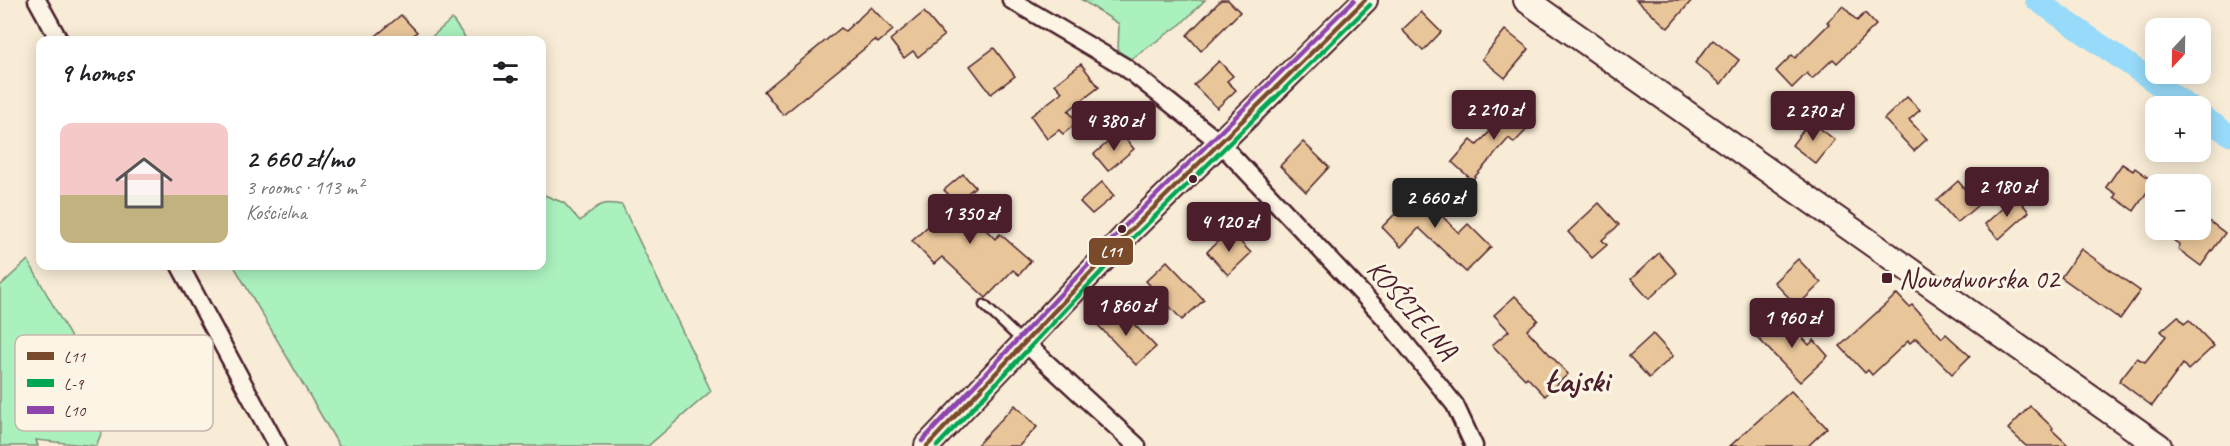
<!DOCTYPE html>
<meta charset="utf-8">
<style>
:root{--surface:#fff;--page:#f2f2f2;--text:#202124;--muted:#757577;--line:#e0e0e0;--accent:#4a1f2b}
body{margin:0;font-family:Caveat,sans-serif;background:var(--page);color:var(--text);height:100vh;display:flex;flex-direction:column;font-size:22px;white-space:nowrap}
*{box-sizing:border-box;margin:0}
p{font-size:20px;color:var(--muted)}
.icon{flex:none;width:33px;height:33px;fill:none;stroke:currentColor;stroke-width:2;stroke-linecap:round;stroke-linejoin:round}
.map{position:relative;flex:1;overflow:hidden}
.side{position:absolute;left:36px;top:36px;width:510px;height:234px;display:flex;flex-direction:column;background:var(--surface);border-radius:12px;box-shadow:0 3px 15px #0003}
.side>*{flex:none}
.needle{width:39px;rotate:202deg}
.tools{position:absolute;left:2145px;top:18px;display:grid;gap:12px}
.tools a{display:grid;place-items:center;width:66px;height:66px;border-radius:12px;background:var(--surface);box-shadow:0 3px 15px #0003;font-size:30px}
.price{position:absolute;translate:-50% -51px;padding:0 14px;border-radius:6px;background:var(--accent);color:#fff;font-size:20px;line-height:39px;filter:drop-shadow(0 2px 3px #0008)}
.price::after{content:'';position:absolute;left:50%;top:36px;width:18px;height:14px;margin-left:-9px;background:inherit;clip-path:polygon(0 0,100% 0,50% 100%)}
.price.on{background:#222;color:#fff}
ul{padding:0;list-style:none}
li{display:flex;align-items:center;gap:18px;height:150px;padding:0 24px}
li+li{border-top:2px solid var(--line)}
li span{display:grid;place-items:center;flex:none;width:168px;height:120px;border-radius:12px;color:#555}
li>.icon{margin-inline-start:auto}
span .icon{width:72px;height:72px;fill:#fffc;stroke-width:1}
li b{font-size:26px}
h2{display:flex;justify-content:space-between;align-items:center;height:72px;padding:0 24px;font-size:26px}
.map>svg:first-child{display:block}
.green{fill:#aaf1be;stroke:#7a8874;stroke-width:1.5}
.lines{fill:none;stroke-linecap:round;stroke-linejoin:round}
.canal{stroke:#97daf9;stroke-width:22}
.building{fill:#e9c69a;stroke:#4a1f2b;stroke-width:1.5}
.lane-casing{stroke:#4a1f2b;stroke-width:13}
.street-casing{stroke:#4a1f2b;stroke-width:21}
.secondary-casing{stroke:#4a1f2b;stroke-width:28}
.lane{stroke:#fcf5e5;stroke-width:8}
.street{stroke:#fcf5e5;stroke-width:16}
.secondary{stroke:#fcf5e5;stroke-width:24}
.bus-1-casing{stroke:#fcf5e5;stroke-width:9}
.bus-2-casing{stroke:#fcf5e5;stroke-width:9}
.bus-3-casing{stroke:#fcf5e5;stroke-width:9}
.bus-1{stroke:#7a4b2a;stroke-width:4.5}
.bus-2{stroke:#00a651;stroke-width:4.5}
.bus-3{stroke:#8e44ad;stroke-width:4.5}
.bus-dot{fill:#4a1f2b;stroke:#fcf5e5;stroke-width:2}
.labels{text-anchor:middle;stroke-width:6;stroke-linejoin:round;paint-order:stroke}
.poi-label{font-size:28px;fill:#4a1f2b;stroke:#fcf5e5;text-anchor:start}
.street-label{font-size:28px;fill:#4a1f2b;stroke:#fcf5e5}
.quarter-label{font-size:32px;font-weight:bold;fill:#4a1f2b;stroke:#fcf5e5}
.key{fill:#fcf5e5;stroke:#c7b5ad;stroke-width:1.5}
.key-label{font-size:16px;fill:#4a1f2b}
.line-badge{stroke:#fcf5e5;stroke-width:2}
.badge-label{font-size:16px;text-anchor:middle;font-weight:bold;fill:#fff}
</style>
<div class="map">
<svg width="2230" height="446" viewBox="0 0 2230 446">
<rect width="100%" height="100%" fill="#f8ecd6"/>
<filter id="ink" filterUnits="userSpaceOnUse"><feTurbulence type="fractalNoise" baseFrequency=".0167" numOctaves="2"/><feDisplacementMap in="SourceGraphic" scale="12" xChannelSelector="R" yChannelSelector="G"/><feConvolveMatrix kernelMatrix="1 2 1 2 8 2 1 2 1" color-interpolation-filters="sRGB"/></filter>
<g filter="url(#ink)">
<!-- green -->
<g class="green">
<path d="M1082,0H1205L1181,24L1131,59L1118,51L1119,24Z"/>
<path d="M452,19L467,40H428Z"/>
<path d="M542,194L564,203L580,221C597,207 599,200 622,205L711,391L648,446H339L234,266H542Z"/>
<path d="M28,260L111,410L96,446L36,440L38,446H0V286Z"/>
</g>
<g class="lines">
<!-- canal -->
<g class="canal">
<path d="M2036,0L2189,106"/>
<path d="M2200,115L2230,135"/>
</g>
</g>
<!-- building -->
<g class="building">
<path d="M1221,0H1228L1240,12L1201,51L1187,35Z"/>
<path d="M1636,0H1692L1668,28Z"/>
<path d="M1843,6L1857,21L1865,13L1876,25L1837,63L1833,59L1812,79L1807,73L1792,88L1776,71L1792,55L1795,58L1829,24L1827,22Z"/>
<path d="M871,7L893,30L878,43L875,40L783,115L764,91L841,28L845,31Z"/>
<path d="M924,12L944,36L918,57L913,51L904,58L890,40Z"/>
<path d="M1421,12L1441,32L1423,51L1402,30Z"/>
<path d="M401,15L417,32L408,40H371Z"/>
<path d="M1505,30L1529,49L1505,78L1482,59Z"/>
<path d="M1713,40L1739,60L1721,84L1695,63Z"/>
<path d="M994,48L1015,76L991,94L970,66Z"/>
<path d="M1219,61L1233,76L1227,81L1236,90L1217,108L1194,85Z"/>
<path d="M1081,64L1099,87L1068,111L1078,122L1063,134L1059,130L1047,139L1031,116L1062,92L1055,84Z"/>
<path d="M1907,97L1920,110L1909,120L1927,139L1914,151L1884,119Z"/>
<path d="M1518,102L1536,120L1514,143L1509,138L1472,180L1452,162L1471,140L1477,145Z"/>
<path d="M1810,121L1835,140L1816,164L1792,145Z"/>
<path d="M1120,132L1134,149L1108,171L1094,154Z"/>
<path d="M1303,142L1329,167L1306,192L1280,166Z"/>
<path d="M2122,164L2133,171L2135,168L2154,182L2134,211L2114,197L2116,194L2106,187Z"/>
<path d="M963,174L975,187L958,201L995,239L1000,234L1031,261L1019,275L1013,270L986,298L942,257L934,264L912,241L955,201L944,190Z"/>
<path d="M1958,181L1978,205L1957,223L1937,200Z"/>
<path d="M1102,182L1114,196L1092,214L1080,202Z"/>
<path d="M1421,183L1435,197L1429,203L1459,233L1468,224L1491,247L1466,272L1419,228L1401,247L1382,227L1405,204L1403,201Z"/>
<path d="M2016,196L2029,212L1999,239L1985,224Z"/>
<path d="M1599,203L1619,225L1602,240L1607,245L1592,258L1568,232Z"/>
<path d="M2200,214L2225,233L2201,266L2178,249L2180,245L2159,230H2200Z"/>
<path d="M1229,230L1251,253L1228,275L1207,252Z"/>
<path d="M2081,249L2140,291L2120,319L2061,277Z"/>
<path d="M1659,253L1677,273L1649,299L1631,279Z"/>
<path d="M1798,259L1821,283L1797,306L1774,282Z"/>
<path d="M1167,261L1204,300L1182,320L1146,281Z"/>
<path d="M1897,294L1909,307L1912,305L1942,338L1946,334L1970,356L1952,374L1916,338L1910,343L1908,341L1872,375L1868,370L1865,373L1840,346Z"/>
<path d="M1515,296L1538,320L1527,330L1568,374L1545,396L1527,377L1525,379L1492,345L1509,331L1494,315Z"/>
<path d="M1107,310L1119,323L1126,316L1156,347L1136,365L1095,322Z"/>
<path d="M1782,315L1809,345L1814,340L1828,356L1800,382L1757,337Z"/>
<path d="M2178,316L2184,324L2189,320L2214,346L2188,370L2183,364L2152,406L2119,381L2137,358L2145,362L2166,336L2161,331Z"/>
<path d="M1653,334L1673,356L1649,378L1629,356Z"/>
<path d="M1791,391L1827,428L1808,446H1730Z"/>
<path d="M1015,405L1037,427L1019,446H976Z"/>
<path d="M2030,406L2053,428L2052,430L2069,446H2026L2008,429Z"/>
</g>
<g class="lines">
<!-- lane casing -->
<g class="lane-casing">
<path id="lane" d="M984,305L1023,342"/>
</g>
<!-- street casing -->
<g class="street-casing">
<g id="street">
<path d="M37,0L59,40"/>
<path d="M1011,0L1125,67L1219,142L1384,317L1455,405L1474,446"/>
<path d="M180,266L277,446"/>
<path d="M1024,342L1137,446"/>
</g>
</g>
<!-- secondary casing -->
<g class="secondary-casing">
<g id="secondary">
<path d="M1526,0L2159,446"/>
<path d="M927,446L1129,232L1365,0"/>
</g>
</g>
<!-- lane -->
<use href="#lane" class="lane"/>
<!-- street -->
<use href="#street" class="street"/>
<!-- secondary -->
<use href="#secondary" class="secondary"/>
<!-- bus-1 casing -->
<g class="bus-1-casing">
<path id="bus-1" d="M927,446L1129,232L1365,0"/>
</g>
<!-- bus-2 casing -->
<g class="bus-2-casing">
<path id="bus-2" d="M937,446L1134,237L1370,5"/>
</g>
<!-- bus-3 casing -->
<g class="bus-3-casing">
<path id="bus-3" d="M922,441L1124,227L1354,0"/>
</g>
<!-- bus-1 -->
<use href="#bus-1" class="bus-1"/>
<!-- bus-2 -->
<use href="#bus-2" class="bus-2"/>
<!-- bus-3 -->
<use href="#bus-3" class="bus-3"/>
</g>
</g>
<!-- markers -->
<g class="bus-dot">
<circle cx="1193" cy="179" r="5"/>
<circle cx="1122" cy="229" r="5"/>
<rect x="1881" y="272" width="12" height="12" rx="3"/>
</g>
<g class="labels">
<!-- poi labels -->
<g class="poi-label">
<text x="1899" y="288">Nowodworska 02</text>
</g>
<!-- street labels -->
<g class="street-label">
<text transform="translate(1413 309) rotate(49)" y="10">KOŚCIELNA</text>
</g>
<!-- quarter labels -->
<g class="quarter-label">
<text x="1577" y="391">Łajski</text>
</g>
</g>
<!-- legend -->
<rect x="15" y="335" width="198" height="96" rx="9" class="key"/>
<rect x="27" y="352" width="27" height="8" fill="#7a4b2a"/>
<rect x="27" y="379" width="27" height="8" fill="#00a651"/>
<rect x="27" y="406" width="27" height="8" fill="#8e44ad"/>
<g class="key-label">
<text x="64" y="362">L11</text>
<text x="64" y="389">L-9</text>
<text x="64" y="416">L10</text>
</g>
<rect class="line-badge" x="1088" y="237" width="46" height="29" rx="6" fill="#7a4b2a"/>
<g class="badge-label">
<text x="1111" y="257">L11</text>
</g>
</svg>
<div class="tools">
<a><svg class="needle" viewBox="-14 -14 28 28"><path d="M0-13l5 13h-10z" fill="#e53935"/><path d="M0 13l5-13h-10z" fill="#757577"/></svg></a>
<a>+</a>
<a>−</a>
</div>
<b class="price" style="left:1494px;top:141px">2 210 zł</b>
<b class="price" style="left:1813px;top:142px">2 270 zł</b>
<b class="price" style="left:1114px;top:152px">4 380 zł</b>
<b class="price" style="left:2007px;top:218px">2 180 zł</b>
<b class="price on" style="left:1435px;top:229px">2 660 zł</b>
<b class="price" style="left:970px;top:245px">1 350 zł</b>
<b class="price" style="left:1229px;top:253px">4 120 zł</b>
<b class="price" style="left:1126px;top:337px">1 860 zł</b>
<b class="price" style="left:1792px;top:349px">1 960 zł</b>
<section class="side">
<h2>9 homes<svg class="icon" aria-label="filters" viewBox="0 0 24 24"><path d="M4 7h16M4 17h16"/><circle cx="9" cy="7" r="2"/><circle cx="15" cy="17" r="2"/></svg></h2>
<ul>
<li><span style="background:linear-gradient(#f6c9c9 60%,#c2b280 0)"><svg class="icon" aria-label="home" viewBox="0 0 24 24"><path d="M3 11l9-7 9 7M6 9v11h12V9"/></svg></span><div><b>2 660 zł/mo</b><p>3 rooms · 113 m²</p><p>Kościelna</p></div></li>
</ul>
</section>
</div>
